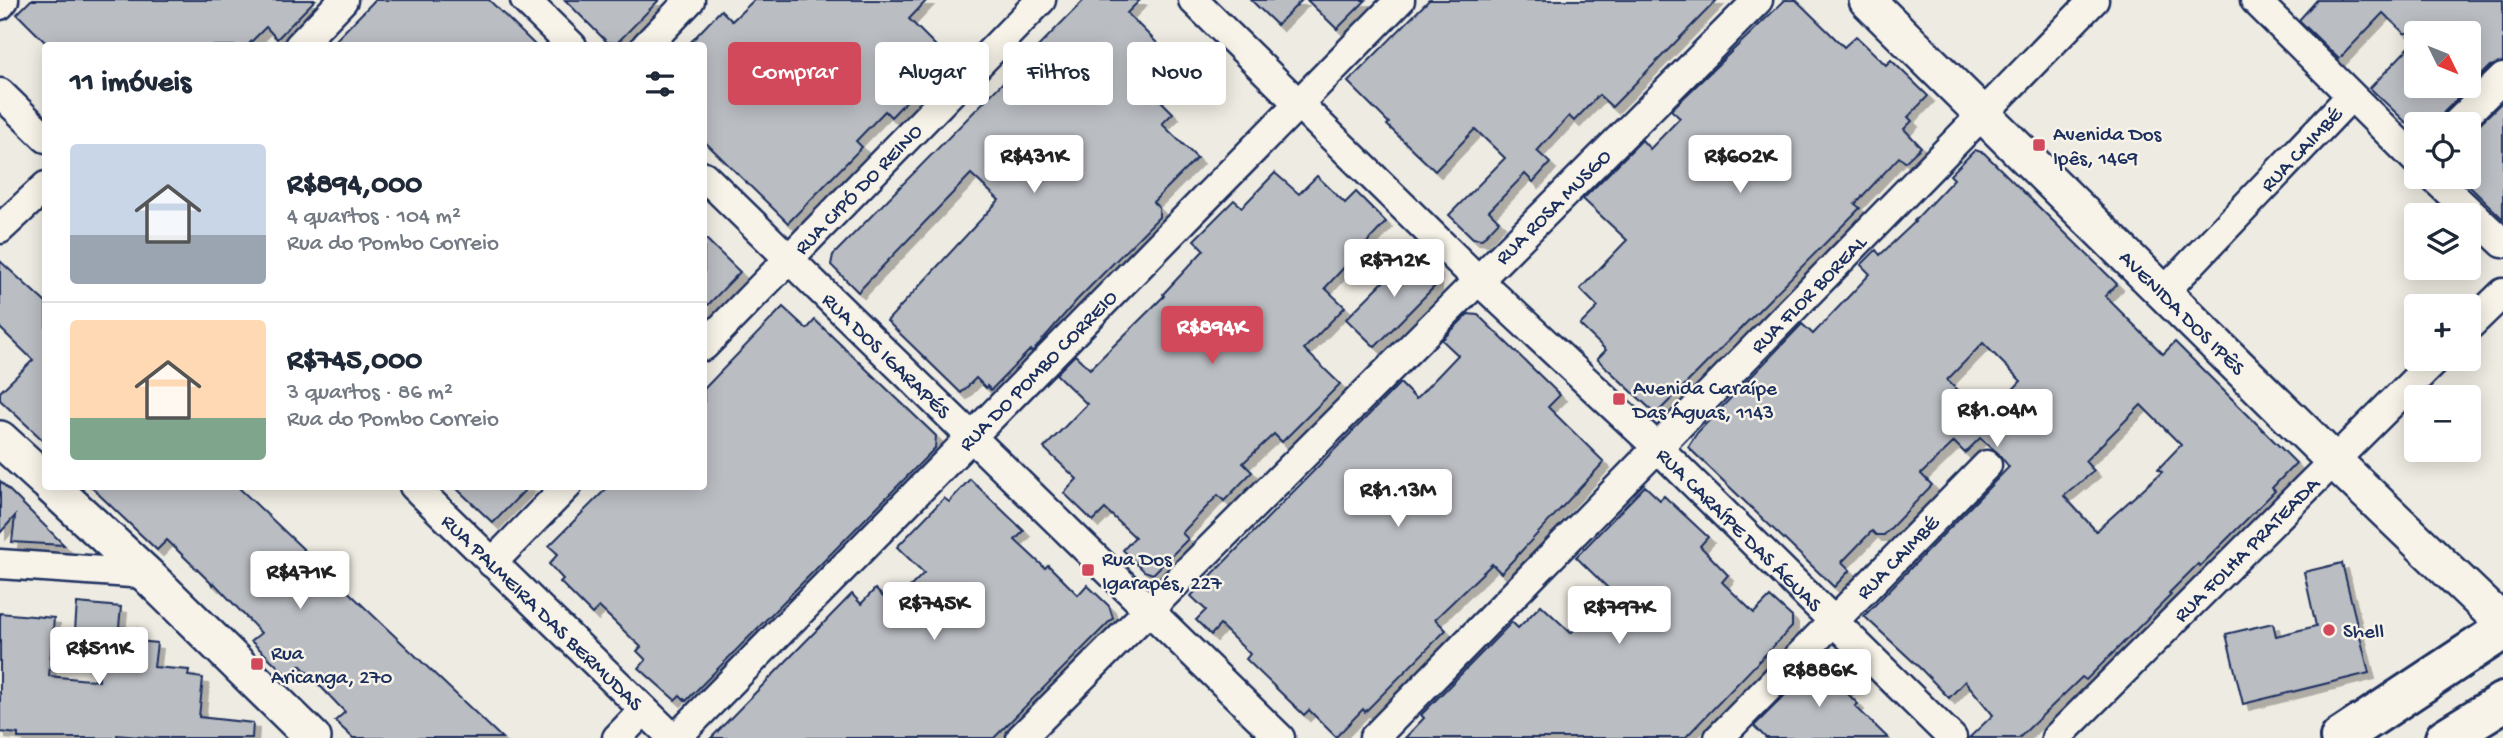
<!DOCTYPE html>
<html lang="pt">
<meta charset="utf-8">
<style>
:root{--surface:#fff;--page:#f6f6f7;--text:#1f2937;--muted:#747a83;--line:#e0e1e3;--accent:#d1495b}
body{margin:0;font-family:"Gochi Hand",sans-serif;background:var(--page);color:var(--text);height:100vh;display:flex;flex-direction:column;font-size:26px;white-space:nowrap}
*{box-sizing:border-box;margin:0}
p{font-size:23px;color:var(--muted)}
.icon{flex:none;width:38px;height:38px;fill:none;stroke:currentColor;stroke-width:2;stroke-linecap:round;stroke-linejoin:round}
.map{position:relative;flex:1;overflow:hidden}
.panel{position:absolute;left:42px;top:42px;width:665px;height:448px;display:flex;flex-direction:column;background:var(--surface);border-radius:7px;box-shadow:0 4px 18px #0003}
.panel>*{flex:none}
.hud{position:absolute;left:728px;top:42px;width:665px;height:63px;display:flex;gap:14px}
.needle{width:46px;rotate:133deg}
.tools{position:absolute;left:2404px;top:21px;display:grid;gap:14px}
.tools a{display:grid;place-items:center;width:77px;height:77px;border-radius:7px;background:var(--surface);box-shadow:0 4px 18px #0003;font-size:35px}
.price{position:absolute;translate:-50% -60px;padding:0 16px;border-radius:7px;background:#fff;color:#222;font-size:23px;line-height:46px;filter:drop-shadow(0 2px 4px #0008)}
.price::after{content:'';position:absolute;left:50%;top:42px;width:21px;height:16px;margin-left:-10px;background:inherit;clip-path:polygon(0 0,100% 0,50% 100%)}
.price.selected{background:var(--accent);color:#fff}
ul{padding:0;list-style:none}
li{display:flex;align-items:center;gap:21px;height:175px;padding:0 28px}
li+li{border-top:2px solid var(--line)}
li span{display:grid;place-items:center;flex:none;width:196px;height:140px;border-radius:7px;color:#555}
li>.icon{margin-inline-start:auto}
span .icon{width:84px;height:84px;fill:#fffc;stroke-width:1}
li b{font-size:30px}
h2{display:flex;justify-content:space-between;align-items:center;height:84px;padding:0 28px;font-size:30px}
.tag{padding:0 24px;border-radius:7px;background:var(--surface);box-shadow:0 4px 18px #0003;font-size:24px;line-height:63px}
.tag.selected{background:var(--accent);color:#fff}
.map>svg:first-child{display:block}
.building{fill:#babdc2;stroke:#1b2f5e;stroke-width:2;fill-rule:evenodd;filter:url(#shadow)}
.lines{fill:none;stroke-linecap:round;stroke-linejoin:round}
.minor-casing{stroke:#1b2f5e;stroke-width:33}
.tertiary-casing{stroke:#1b2f5e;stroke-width:40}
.primary-casing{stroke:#1b2f5e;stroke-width:44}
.minor{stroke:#f7f3e8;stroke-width:28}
.tertiary{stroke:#f7f3e8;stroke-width:35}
.primary{stroke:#f7f3e8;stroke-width:38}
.poi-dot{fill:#d1495b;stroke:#f7f3e8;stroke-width:2.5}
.labels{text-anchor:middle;stroke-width:5;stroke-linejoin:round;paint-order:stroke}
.poi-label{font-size:21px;fill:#1b2f5e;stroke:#f7f3e8;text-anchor:start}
.street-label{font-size:21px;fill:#1b2f5e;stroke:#f7f3e8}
</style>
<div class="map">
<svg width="2503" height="738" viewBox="0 0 2503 738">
<defs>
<filter id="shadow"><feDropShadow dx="6" dy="6" stdDeviation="0" flood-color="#0004"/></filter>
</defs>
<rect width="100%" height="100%" fill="#eeebe2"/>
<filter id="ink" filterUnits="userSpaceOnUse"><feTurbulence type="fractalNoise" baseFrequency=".0143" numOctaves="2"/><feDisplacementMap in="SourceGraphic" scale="14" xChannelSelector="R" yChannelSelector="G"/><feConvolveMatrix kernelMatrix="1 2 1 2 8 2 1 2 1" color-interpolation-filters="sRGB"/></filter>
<g filter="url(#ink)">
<!-- building -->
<g class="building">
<path d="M31,0H315L277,39L266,27L247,46H49L17,14Z"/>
<path d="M375,0H489L536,46H330Z"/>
<path d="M565,0H659L617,43L607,42Z"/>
<path d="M754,0H927L909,19L948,58L891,117L885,111L856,141L862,147L788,223L704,141V46H687L721,10L732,21Z"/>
<path d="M1084,0H1140L1127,13L1184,70L1157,97L1173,113L1162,124L1197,158L1153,202L1159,208V217L1077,300L1032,352L1030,350L991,390L987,386L986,388L976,378L961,393L887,321L999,200L971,174L858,292L831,265L833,255Z"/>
<path d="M1251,0H1302L1277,25Z"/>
<path d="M1307,0H1366L1337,29Z"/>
<path d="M1429,0H1717L1612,107L1599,95L1574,121L1569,116L1537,151L1550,163L1533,182L1525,174L1489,211L1499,221L1482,239L1473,238L1449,215L1505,158L1475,129L1435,171L1387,125L1389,123L1348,82Z"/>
<path d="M1785,0H1796L1844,47L1856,36L1886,65L1891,60L1928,96L1908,117L1912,121L1904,129L1921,147L1905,162L1899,157L1855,204L1860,208L1656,414L1597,359L1606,350L1580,325L1598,307L1580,289L1627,240L1583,199L1642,140L1650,149L1680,118L1671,110Z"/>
<path d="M2317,0H2503V62L2491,66L2444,112L2440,124H2417L2414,130L2370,88L2417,39V86H2469V33H2404L2383,13L2339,59L2299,20Z"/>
<path d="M2503,101V219L2469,186V134Z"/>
<path d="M1975,150L1984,153L2117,284L2105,296L2163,354L2175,342L2296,463L2272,488L2275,491L2200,566L2198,564L2169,593L2171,595L2086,680L2082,677L2019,738H1969L1993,715L1965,681L1949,698L1920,668L1864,616L2009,467L1998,453L1980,438L1965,453L1954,442L1921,474L1932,485L1884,535H1876L1872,531L1842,562L1850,570L1834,587L1688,447L1697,433L1802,324L1813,334L1870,274L1861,265L1876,250L1880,255L1915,222L1914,221L1954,179L1950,175ZM1983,343L2021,381L1983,421L1953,392L1956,389L1947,380ZM2141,405L2181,445L2158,469L2162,472L2096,531L2064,496L2094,471L2085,461Z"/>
<path d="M1275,173L1299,194L1317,176L1345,203L1356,192L1386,222L1325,288L1345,307L1304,349L1340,384L1282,442L1274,434L1243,463L1252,472L1224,501L1218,495L1182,533L1188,539L1153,574L1144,571L1123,550L1135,537L1105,509L1093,521L1064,493L1077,479L1044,448L1087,404L1056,374L1075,355L1090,369L1164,296L1163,294L1204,250L1194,240L1234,200L1242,207Z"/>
<path d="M704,237L740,272L704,309Z"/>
<path d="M1415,250L1436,270V285L1375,347L1346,319Z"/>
<path d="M0,261L46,303V443L0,400V392L33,360L0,328Z"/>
<path d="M783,307L807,329L815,320L936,436L935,448L686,701L680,695L675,700L639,668L646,660L637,651L641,647L599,607L592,614L560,582L563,579L549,564L558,554L549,546L609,486H704V389Z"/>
<path d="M1468,314L1478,315L1560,395L1548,407L1604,462L1501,573L1492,564L1435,619L1446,630L1365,712L1363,709L1336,737L1309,710L1304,715L1246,659L1250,654L1220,625L1211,635L1196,620L1206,610L1191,596L1400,383L1416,399L1458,355L1442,340Z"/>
<path d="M970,479L1024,531L1015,540L1045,568L1048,565L1078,595L1087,585L1109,606L1113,618L994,738H711L852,594L861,604L875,589L892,605L924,573L897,547L944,498L949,502Z"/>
<path d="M0,481L64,545L12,542L15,516L0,533Z"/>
<path d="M90,486H237L502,738H353L335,721L345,712L300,665L288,676L251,641L261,633L214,583L213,585L167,540L157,550Z"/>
<path d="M454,486H529L493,523Z"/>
<path d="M1645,486L1660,500L1664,496L1708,537L1700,546L1728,575L1722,582L1754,613L1770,597L1792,617V627L1685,738H1405L1424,718L1421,715L1512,622L1518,628L1541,605L1571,633L1611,591L1576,557Z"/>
<path d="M2342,563L2369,673L2243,704L2226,634L2273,623L2276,636L2316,626L2304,572Z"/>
<path d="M77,603L121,607L119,627L139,629L138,641L157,643L154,667L189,670L188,676L203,678L199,717L253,723L252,738H153L117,735V738H18V734L0,732V613L54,618L49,676L99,681L101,632L75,630Z"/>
<path d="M1826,654L1854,681L1845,691L1858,704L1855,706L1888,738H1766L1754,726Z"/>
</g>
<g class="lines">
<!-- minor casing -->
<g class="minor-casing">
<g id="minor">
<path d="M525,0L572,46"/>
<path id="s1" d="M1193,0L1478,280L1658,448L1952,738"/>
<path d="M2255,0L2417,161"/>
<path d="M0,5L4,0"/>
<path d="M299,46L343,0"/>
<path d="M646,46L690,0"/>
<path d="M0,93L46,138"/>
<path d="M2456,124L2503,78"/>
<path id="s2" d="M704,176L1280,738"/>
<path d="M2433,177L2503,243"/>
<path d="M0,229L46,186"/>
<path id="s3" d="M2164,292L2350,97"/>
<path d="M2469,326L2503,293"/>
<path id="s4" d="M704,346L1041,0"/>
<path id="s5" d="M414,486L673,738"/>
<path d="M492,563L567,486"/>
<path d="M0,564L146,574"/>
<path d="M617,738L644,710"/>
<path id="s6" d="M676,738L1400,0"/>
<path id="s7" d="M1021,738L1758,0"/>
<path id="s8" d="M1374,738L2094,0"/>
<path id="s9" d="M1719,738L1987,465"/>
<path id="s10" d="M2056,738L2436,359"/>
</g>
</g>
<!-- tertiary casing -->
<g class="tertiary-casing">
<g id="tertiary">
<path id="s11" d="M1867,0L2333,460L2503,623"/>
<path d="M0,439L46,481"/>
<path d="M51,486L146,574L313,738"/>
</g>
</g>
<!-- primary casing -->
<g class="primary-casing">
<g id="primary">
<path d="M2340,738L2503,630"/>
<path d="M2445,738L2503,702"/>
</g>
</g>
<!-- minor -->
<use href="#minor" class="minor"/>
<!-- tertiary -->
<use href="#tertiary" class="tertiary"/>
<!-- primary -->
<use href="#primary" class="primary"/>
</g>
</g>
<!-- markers -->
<g class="poi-dot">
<rect x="2032" y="138" width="14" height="14" rx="3.5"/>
<rect x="1612" y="392" width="14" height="14" rx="3.5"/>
<rect x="1081" y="563" width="14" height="14" rx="3.5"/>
<circle cx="2329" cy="630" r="7"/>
<rect x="250" y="657" width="14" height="14" rx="3.5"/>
</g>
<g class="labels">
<!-- poi labels -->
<g class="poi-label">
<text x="2053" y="140">Avenida Dos<tspan x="2053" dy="24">Ipês, 1469</tspan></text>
<text x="1633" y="394">Avenida Caraípe<tspan x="1633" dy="24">Das Águas, 1143</tspan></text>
<text x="1102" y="565">Rua Dos<tspan x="1102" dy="24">Igarapés, 227</tspan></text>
<text x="2343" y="637">Shell</text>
<text x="271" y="659">Rua<tspan x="271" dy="24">Aricanga, 270</tspan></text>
</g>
<!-- street labels -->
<g class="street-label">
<text dy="7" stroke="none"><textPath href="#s3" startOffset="198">RUA CAIMBÉ</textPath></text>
<text dy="7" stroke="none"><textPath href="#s4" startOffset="220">RUA CIPÓ DO REINO</textPath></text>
<text dy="7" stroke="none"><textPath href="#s7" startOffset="752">RUA ROSA MUSGO</textPath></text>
<text dy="7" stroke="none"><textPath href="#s8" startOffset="621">RUA FLOR BOREAL</textPath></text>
<text dy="7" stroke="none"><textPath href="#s11" startOffset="444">AVENIDA DOS IPÊS</textPath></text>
<text dy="7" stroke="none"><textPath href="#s2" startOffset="256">RUA DOS IGARAPÉS</textPath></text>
<text dy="7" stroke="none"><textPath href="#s6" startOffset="516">RUA DO POMBO CORREIO</textPath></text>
<text dy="7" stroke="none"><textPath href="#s1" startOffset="761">RUA CARAÍPE DAS ÁGUAS</textPath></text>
<text dy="7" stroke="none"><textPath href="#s10" startOffset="268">RUA FOLHA PRATEADA</textPath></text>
<text dy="7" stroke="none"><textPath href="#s9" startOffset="254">RUA CAIMBÉ</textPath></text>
<text dy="7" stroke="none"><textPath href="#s5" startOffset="180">RUA PALMEIRA DAS BERMUDAS</textPath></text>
</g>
</g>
</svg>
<div class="tools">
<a><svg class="needle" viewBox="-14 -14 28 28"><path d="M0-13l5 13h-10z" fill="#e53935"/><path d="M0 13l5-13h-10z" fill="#747a83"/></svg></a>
<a><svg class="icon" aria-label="locate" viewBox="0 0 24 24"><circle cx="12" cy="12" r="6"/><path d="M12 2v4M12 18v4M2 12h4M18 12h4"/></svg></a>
<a><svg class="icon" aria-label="layers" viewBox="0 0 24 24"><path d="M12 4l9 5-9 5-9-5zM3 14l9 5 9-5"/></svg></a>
<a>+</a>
<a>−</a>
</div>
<b class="price" style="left:1034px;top:195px">R$431K</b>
<b class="price" style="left:1740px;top:195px">R$602K</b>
<b class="price" style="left:1394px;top:299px">R$712K</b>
<b class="price selected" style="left:1212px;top:366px">R$894K</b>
<b class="price" style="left:1997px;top:449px">R$1.04M</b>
<b class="price" style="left:1398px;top:529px">R$1.13M</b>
<b class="price" style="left:300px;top:611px">R$471K</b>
<b class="price" style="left:934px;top:642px">R$745K</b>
<b class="price" style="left:1619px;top:646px">R$797K</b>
<b class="price" style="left:99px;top:687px">R$511K</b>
<b class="price" style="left:1819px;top:709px">R$886K</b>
<div class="hud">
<a class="tag selected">Comprar</a>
<a class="tag">Alugar</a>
<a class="tag">Filtros</a>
<a class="tag">Novo</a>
</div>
<section class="panel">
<h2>11 imóveis<svg class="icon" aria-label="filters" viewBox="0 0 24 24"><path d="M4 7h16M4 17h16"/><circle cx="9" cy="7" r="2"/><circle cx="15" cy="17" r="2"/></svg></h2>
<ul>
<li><span style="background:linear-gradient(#c9d6e8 65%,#9aa5b1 0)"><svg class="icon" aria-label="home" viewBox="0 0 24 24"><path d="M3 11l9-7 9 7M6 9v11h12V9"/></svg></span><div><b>R$894,000</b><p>4 quartos · 104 m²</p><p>Rua do Pombo Correio</p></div></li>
<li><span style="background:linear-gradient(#ffd9b3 70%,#7fa58c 0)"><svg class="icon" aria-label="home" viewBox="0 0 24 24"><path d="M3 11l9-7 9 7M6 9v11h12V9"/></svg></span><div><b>R$745,000</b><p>3 quartos · 86 m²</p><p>Rua do Pombo Correio</p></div></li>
</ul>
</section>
</div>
